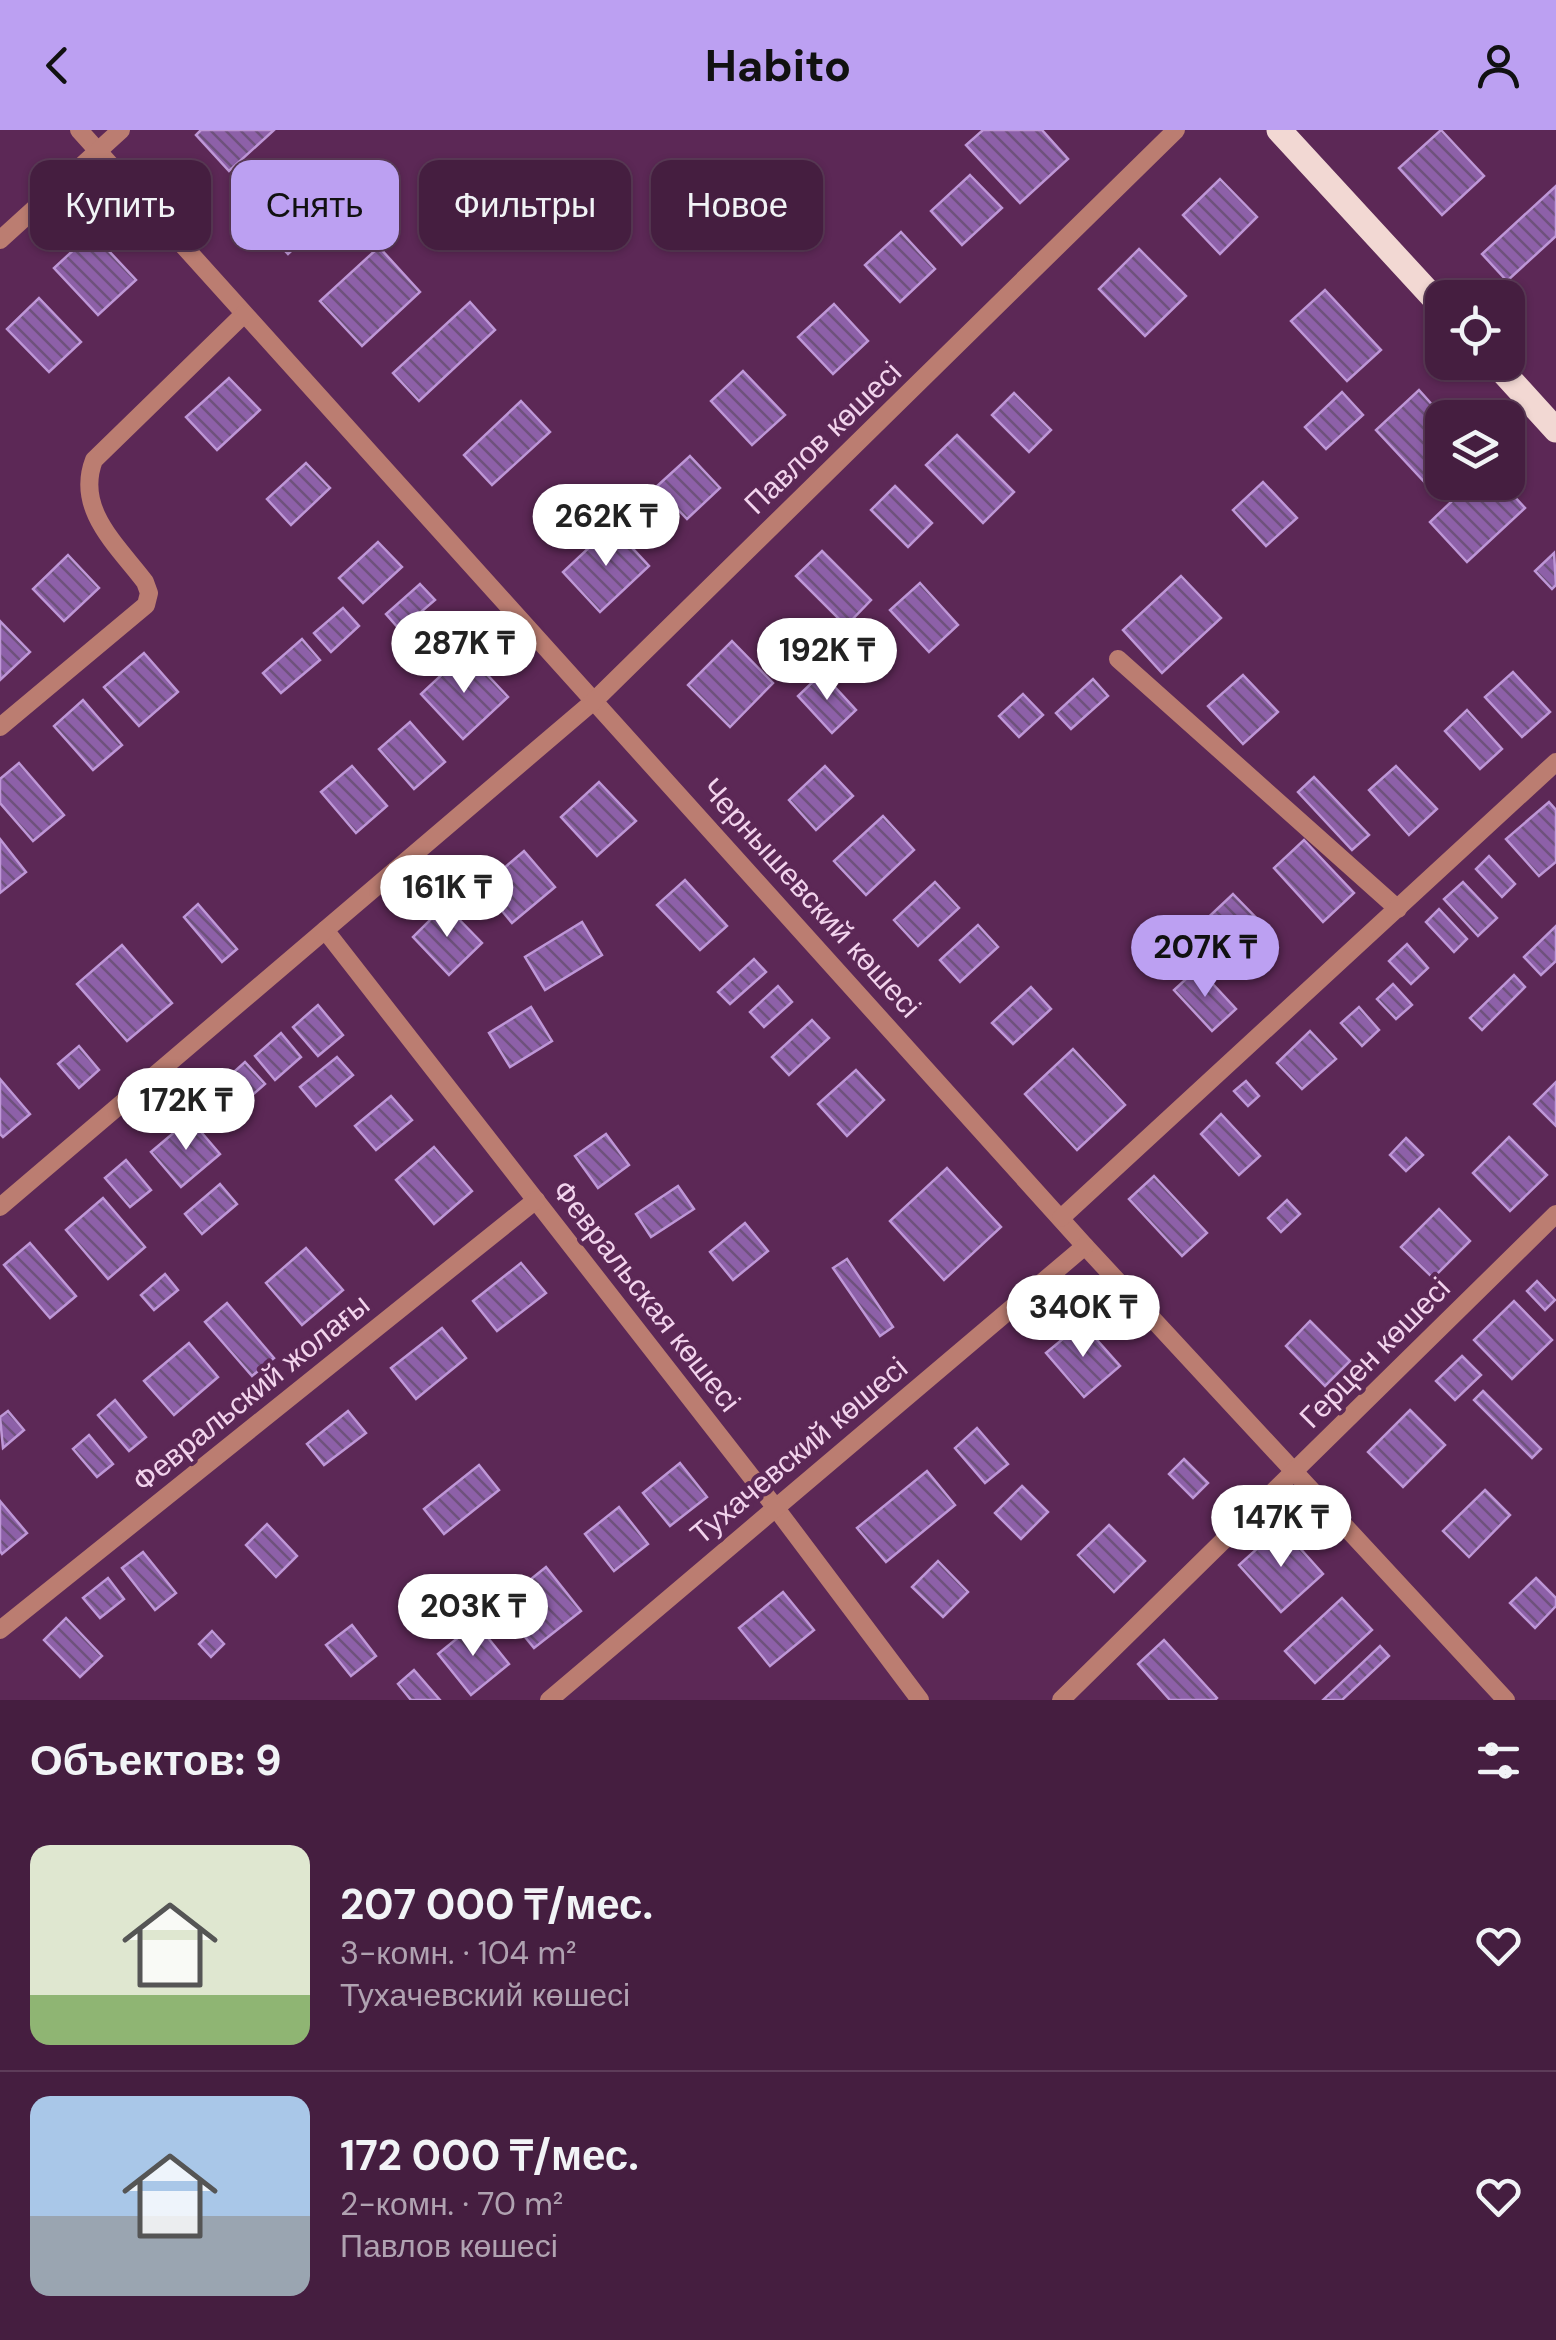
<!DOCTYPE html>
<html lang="ru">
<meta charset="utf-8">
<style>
:root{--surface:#451e40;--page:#4c2747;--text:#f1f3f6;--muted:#b0a2b1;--line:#5d3c59;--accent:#bca0f2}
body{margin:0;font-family:"DM Sans",sans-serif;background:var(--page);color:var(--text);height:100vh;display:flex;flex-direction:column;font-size:38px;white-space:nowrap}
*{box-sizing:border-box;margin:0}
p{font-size:32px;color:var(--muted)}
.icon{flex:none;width:55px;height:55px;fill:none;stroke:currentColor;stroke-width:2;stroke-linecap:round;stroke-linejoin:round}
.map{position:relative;height:1570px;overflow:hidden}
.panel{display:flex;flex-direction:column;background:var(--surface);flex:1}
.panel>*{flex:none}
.guide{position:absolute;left:30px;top:30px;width:1000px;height:90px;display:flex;gap:20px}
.buttons{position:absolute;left:1425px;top:150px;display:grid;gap:20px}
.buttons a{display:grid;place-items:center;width:100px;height:100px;border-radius:20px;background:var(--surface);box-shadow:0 2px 8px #0004,0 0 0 2px var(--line);font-size:50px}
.price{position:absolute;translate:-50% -85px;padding:0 22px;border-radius:35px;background:#fff;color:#222;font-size:32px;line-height:65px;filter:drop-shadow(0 2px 5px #0008)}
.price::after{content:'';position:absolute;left:50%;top:60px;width:30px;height:22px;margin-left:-15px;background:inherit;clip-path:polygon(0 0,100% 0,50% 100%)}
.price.current{background:var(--accent);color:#111}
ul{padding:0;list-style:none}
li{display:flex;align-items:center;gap:30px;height:250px;padding:0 30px}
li+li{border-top:2px solid var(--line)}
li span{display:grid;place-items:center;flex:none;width:280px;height:200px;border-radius:20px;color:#555}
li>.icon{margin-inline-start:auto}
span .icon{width:120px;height:120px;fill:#fffc;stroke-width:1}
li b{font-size:42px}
h2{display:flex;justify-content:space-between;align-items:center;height:120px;padding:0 30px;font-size:42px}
.tag{padding:0 35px;border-radius:20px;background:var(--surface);box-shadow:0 2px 8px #0004,0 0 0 2px var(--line);font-size:35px;line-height:90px}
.tag.current{background:var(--accent);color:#111}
header{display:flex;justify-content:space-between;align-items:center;height:130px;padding:0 30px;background:var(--accent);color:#111;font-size:45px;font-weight:700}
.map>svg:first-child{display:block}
.building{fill:url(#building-back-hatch);stroke:#be97d7;stroke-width:2.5}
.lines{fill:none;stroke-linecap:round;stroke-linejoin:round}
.minor{stroke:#bb7d71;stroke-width:18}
.major{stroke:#f2d8d3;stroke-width:25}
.labels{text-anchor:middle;stroke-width:8;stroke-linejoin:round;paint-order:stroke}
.street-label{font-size:30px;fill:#f2d3ed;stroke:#5c2856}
</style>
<header><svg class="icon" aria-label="back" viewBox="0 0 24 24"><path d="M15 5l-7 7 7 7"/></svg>Habito<svg class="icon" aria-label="person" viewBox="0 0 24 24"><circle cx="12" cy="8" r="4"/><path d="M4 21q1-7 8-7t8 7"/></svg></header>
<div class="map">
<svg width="1556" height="1570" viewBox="0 0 1556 1570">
<defs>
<pattern id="building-back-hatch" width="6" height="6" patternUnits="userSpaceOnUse" patternTransform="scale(2.5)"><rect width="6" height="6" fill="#8d60a8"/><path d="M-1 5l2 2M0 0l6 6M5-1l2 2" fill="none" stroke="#6e517c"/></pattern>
</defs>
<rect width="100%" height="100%" fill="#5c2856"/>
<!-- building -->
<g class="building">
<path d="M201,0H274L229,41L196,5Z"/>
<path d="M983,0H1042L1068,29L1020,73L966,15Z"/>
<path d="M1441,0L1484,46L1442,85L1399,38Z"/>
<path d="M297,45L332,83L288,124L252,86Z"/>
<path d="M970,45L1002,78L962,115L931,81Z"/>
<path d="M1220,49L1257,87L1220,124L1183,85Z"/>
<path d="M1556,56V106L1507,151L1482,124Z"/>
<path d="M901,102L935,139L900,172L865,135Z"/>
<path d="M92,103L136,150L98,185L54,138Z"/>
<path d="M379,117L420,162L362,216L320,171Z"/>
<path d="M1139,119L1186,166L1145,206L1099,159Z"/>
<path d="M1325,160L1381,220L1347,251L1291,191Z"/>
<path d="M39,168L81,212L49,242L7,199Z"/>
<path d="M470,172L495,200L419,271L393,243Z"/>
<path d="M834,174L868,211L833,244L798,207Z"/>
<path d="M743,241L785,285L752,315L711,271Z"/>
<path d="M229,248L260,280L217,320L186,287Z"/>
<path d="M1419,260L1444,288L1442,344L1429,357L1376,300Z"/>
<path d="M1342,262L1363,285L1326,319L1305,297Z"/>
<path d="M1014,263L1051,300L1029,322L992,285Z"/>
<path d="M521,271L550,302L492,355L464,325Z"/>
<path d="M957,305L1014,362L983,393L926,335Z"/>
<path d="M690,326L720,358L687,389L656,357Z"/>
<path d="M306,333L330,358L291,395L267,369Z"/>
<path d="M1263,352L1297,388L1266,416L1233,380Z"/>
<path d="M1472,352H1501L1525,378L1467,432L1430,392Z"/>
<path d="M895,356L932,393L908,417L871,380Z"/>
<path d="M612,396L649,436L600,482L563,442Z"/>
<path d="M378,412L402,437L363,473L339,448Z"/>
<path d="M822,421L871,470L846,496L796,446Z"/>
<path d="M1554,423L1556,455L1552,459L1535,441Z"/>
<path d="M68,425L99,458L64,491L33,459Z"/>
<path d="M1181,446L1221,488L1162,543L1123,500Z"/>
<path d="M920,453L958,495L929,522L890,480Z"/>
<path d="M420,454L435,470L400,500L386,484Z"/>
<path d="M343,478L359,496L331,522L314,503Z"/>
<path d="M0,491L30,522L0,550Z"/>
<path d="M302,509L320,530L281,563L263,543Z"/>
<path d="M732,511L773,553L730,597L688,555Z"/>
<path d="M466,522L508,567L463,609L421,564Z"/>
<path d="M144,523L178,562L139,596L104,557Z"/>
<path d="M1513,542L1550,582L1522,607L1485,567Z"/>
<path d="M822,543L856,580L832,603L798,566Z"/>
<path d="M1243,545L1278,582L1243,614L1208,576Z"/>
<path d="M1093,549L1108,566L1071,599L1056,583Z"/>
<path d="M1023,564L1043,585L1019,607L999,586Z"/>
<path d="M83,570L122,615L93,640L54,596Z"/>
<path d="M1467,580L1502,619L1480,639L1445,601Z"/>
<path d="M410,592L445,632L414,659L379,619Z"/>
<path d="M19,633L64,685L33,711L0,673V649Z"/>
<path d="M352,636L387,676L356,703L321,662Z"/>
<path d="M825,636L853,666L816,700L789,670Z"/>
<path d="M1396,636L1437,679L1409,705L1369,660Z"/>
<path d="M1314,647L1369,705L1352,720L1298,662Z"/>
<path d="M599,652L636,691L597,726L561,687Z"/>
<path d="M1549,672L1556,680V732L1539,746L1506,709Z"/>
<path d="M883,686L914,720L866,765L834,731Z"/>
<path d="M0,709L26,742L0,763Z"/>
<path d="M1304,710L1354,763L1323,792L1274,738Z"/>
<path d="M524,721L555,757L512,793L482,757Z"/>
<path d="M1489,726L1515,754L1502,767L1476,739Z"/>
<path d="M685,750L727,796L700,820L657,775Z"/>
<path d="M935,752L959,778L918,816L894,790Z"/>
<path d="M1463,752L1497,788L1478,806L1444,769Z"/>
<path d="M1233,764L1271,803L1236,836L1198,797Z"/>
<path d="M198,774L237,819L222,832L184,787Z"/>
<path d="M445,775L482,813L449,845L413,807Z"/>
<path d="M1439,779L1467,809L1454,822L1426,792Z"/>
<path d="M582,792L602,825L545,860L525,827Z"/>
<path d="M978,795L998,817L960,852L940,830Z"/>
<path d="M1556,796V831L1541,845L1524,827Z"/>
<path d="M1407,814L1428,838L1411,854L1389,831Z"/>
<path d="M122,815L172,873L127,911L77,854Z"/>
<path d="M754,829L766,842L730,874L718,862Z"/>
<path d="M1198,838L1236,879L1212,901L1174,860Z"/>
<path d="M1514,845L1525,857L1482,900L1470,888Z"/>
<path d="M1393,854L1412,875L1396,889L1377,869Z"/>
<path d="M778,856L792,872L764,897L750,882Z"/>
<path d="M1031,857L1051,879L1013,914L992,893Z"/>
<path d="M318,875L343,905L318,926L293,897Z"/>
<path d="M531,877L552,911L510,937L489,903Z"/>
<path d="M1359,877L1379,900L1362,916L1341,893Z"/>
<path d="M812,890L829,908L789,945L772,927Z"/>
<path d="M1310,901L1336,929L1302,959L1277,933Z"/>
<path d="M281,903L301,927L275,950L255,926Z"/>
<path d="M79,916L99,940L79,958L58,934Z"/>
<path d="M1073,919L1125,975L1077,1020L1025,964Z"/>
<path d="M337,927L353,945L316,976L300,957Z"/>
<path d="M245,932L265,954L235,980L216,958Z"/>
<path d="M856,940L884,970L847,1006L818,974Z"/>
<path d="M0,949L30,984L3,1007L0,1004Z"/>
<path d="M1246,951L1259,966L1248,976L1234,961Z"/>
<path d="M1556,952V996L1534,974Z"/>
<path d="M391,966L412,990L376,1020L355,996Z"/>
<path d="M1221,984L1260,1026L1239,1045L1201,1004Z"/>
<path d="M190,989L220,1024L181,1057L151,1022Z"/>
<path d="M606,1004L629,1035L598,1058L575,1026Z"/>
<path d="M1509,1007L1547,1045L1510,1081L1473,1043Z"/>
<path d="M1406,1008L1423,1025L1406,1041L1390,1025Z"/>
<path d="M434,1017L472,1061L434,1094L396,1050Z"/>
<path d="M126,1030L151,1060L130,1077L105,1048Z"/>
<path d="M947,1038L1001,1097L944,1150L890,1091Z"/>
<path d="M1154,1046L1207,1103L1182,1126L1129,1069Z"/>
<path d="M220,1054L237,1074L202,1104L185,1084Z"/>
<path d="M678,1056L694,1079L651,1107L636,1084Z"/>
<path d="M103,1068L145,1117L108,1149L66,1100Z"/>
<path d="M1287,1070L1300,1084L1281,1102L1268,1088Z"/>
<path d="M1439,1079L1470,1111L1433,1148L1401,1117Z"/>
<path d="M745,1093L768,1121L733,1150L710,1122Z"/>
<path d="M30,1113L76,1166L50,1188L4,1135Z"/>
<path d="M306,1118L343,1160L302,1195L266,1153Z"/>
<path d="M847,1129L893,1197L880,1206L833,1138Z"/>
<path d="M521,1133L546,1163L497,1201L473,1171Z"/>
<path d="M165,1144L178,1160L154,1180L141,1165Z"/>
<path d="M1537,1151L1555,1170L1545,1180L1527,1161Z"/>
<path d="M1514,1171L1552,1210L1512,1249L1474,1210Z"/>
<path d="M227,1173L274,1228L252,1246L205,1192Z"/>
<path d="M1310,1191L1350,1231L1325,1256L1286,1216Z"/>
<path d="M1082,1193L1120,1236L1084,1267L1046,1223Z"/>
<path d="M442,1198L466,1228L416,1269L391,1238Z"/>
<path d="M189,1213L218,1247L174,1285L144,1251Z"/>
<path d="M1462,1226L1481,1245L1455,1270L1436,1251Z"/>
<path d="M1483,1261L1541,1319L1532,1328L1474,1270Z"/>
<path d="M115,1270L146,1307L129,1321L98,1285Z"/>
<path d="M1410,1280L1445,1315L1403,1357L1368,1322Z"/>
<path d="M8,1281L24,1300L3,1318L0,1287Z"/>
<path d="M348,1281L366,1303L324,1335L307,1314Z"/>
<path d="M977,1298L1008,1334L985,1353L955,1318Z"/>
<path d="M89,1305L113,1334L97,1347L73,1319Z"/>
<path d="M1184,1329L1208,1353L1193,1368L1169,1344Z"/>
<path d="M680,1333L707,1367L670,1396L643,1363Z"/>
<path d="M479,1335L499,1360L444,1404L424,1379Z"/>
<path d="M927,1341L955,1375L886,1432L857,1398Z"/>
<path d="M1022,1356L1048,1382L1021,1409L995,1383Z"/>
<path d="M1485,1360L1510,1385L1469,1427L1443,1401Z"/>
<path d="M0,1371L27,1403L2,1424L0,1421Z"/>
<path d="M619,1377L648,1414L614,1441L585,1404Z"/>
<path d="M267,1394L297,1426L276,1447L246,1415Z"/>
<path d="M1109,1395L1145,1431L1114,1462L1078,1425Z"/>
<path d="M1281,1397L1323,1444L1281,1482L1239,1435Z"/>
<path d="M143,1422L176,1463L155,1480L122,1438Z"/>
<path d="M938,1431L968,1462L943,1487L912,1457Z"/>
<path d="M546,1437L581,1481L534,1518L499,1475Z"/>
<path d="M108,1448L124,1469L100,1488L83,1468Z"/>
<path d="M1536,1448L1556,1468V1476L1535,1498L1510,1473Z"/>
<path d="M783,1462L814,1500L770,1536L739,1498Z"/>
<path d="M1342,1468L1372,1500L1315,1553L1285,1521Z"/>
<path d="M66,1488L102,1526L80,1547L44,1510Z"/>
<path d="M476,1493L509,1534L471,1565L438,1524Z"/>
<path d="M352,1495L376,1526L351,1546L326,1515Z"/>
<path d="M212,1501L224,1514L211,1527L199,1514Z"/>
<path d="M1164,1510L1217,1568L1215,1570H1170L1138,1534Z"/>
<path d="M1380,1516L1389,1526L1342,1570H1323Z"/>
<path d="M414,1540L440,1570H411L398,1554Z"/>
</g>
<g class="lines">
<!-- minor -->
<g class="minor">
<path d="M79,0L1085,1116L1506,1570"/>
<path d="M0,110L121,0"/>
<path d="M1118,529L1398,779"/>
<path d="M0,597L146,475L149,463L145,452C117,415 75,379 94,330L244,184"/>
<path d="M325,800L775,1377L920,1570"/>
<path d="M0,1077L595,570L1176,0"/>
<path d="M1061,1088L1556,632"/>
<path d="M0,1500L536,1070"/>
<path d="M549,1570L1085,1116"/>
<path d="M1061,1570L1556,1084"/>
</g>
<!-- major -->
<g class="major">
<path d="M1279,0L1442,177"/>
<path d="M1494,232L1556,300"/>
</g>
</g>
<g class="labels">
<!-- street labels -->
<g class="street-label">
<text transform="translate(823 308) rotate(-44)" y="10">Павлов көшесі</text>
<text transform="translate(811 768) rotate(48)" y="10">Чернышевский көшесі</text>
<text transform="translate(646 1166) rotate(52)" y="10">Февральская көшесі</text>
<text transform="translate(1375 1223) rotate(-45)" y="10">Герцен көшесі</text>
<text transform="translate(251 1263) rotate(-39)" y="10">Февральский жолағы</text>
<text transform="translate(799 1321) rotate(-40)" y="10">Тухачевский көшесі</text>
</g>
</g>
</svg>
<div class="buttons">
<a><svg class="icon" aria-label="locate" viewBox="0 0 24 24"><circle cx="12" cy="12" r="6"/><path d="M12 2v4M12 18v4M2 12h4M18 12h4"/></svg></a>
<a><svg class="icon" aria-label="layers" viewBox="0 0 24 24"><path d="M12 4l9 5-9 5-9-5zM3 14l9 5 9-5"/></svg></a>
</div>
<b class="price" style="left:606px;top:439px">262K ₸</b>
<b class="price" style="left:464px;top:566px">287K ₸</b>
<b class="price" style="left:827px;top:573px">192K ₸</b>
<b class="price" style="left:447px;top:810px">161K ₸</b>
<b class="price current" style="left:1205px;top:870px">207K ₸</b>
<b class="price" style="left:186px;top:1023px">172K ₸</b>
<b class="price" style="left:1083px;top:1230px">340K ₸</b>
<b class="price" style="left:1281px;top:1440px">147K ₸</b>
<b class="price" style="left:473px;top:1529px">203K ₸</b>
<div class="guide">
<a class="tag">Купить</a>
<a class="tag current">Снять</a>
<a class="tag">Фильтры</a>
<a class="tag">Новое</a>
</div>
</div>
<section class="panel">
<h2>Объектов: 9<svg class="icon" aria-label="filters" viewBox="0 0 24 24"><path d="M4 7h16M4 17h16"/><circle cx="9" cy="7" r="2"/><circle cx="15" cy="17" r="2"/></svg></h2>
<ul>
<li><span style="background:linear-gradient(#dfe7d0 75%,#8fb573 0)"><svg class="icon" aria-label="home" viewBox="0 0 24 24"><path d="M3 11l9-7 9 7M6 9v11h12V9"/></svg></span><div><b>207 000 ₸/мес.</b><p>3-комн. · 104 m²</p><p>Тухачевский көшесі</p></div><svg class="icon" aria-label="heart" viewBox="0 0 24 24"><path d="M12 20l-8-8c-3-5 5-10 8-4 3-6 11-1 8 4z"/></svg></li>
<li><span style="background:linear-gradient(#a9c7e8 60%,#9aa5b1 0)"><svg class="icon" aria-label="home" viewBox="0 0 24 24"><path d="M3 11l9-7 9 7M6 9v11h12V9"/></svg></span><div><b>172 000 ₸/мес.</b><p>2-комн. · 70 m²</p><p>Павлов көшесі</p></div><svg class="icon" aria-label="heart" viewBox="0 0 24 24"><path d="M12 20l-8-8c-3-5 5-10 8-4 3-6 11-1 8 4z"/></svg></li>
</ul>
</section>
